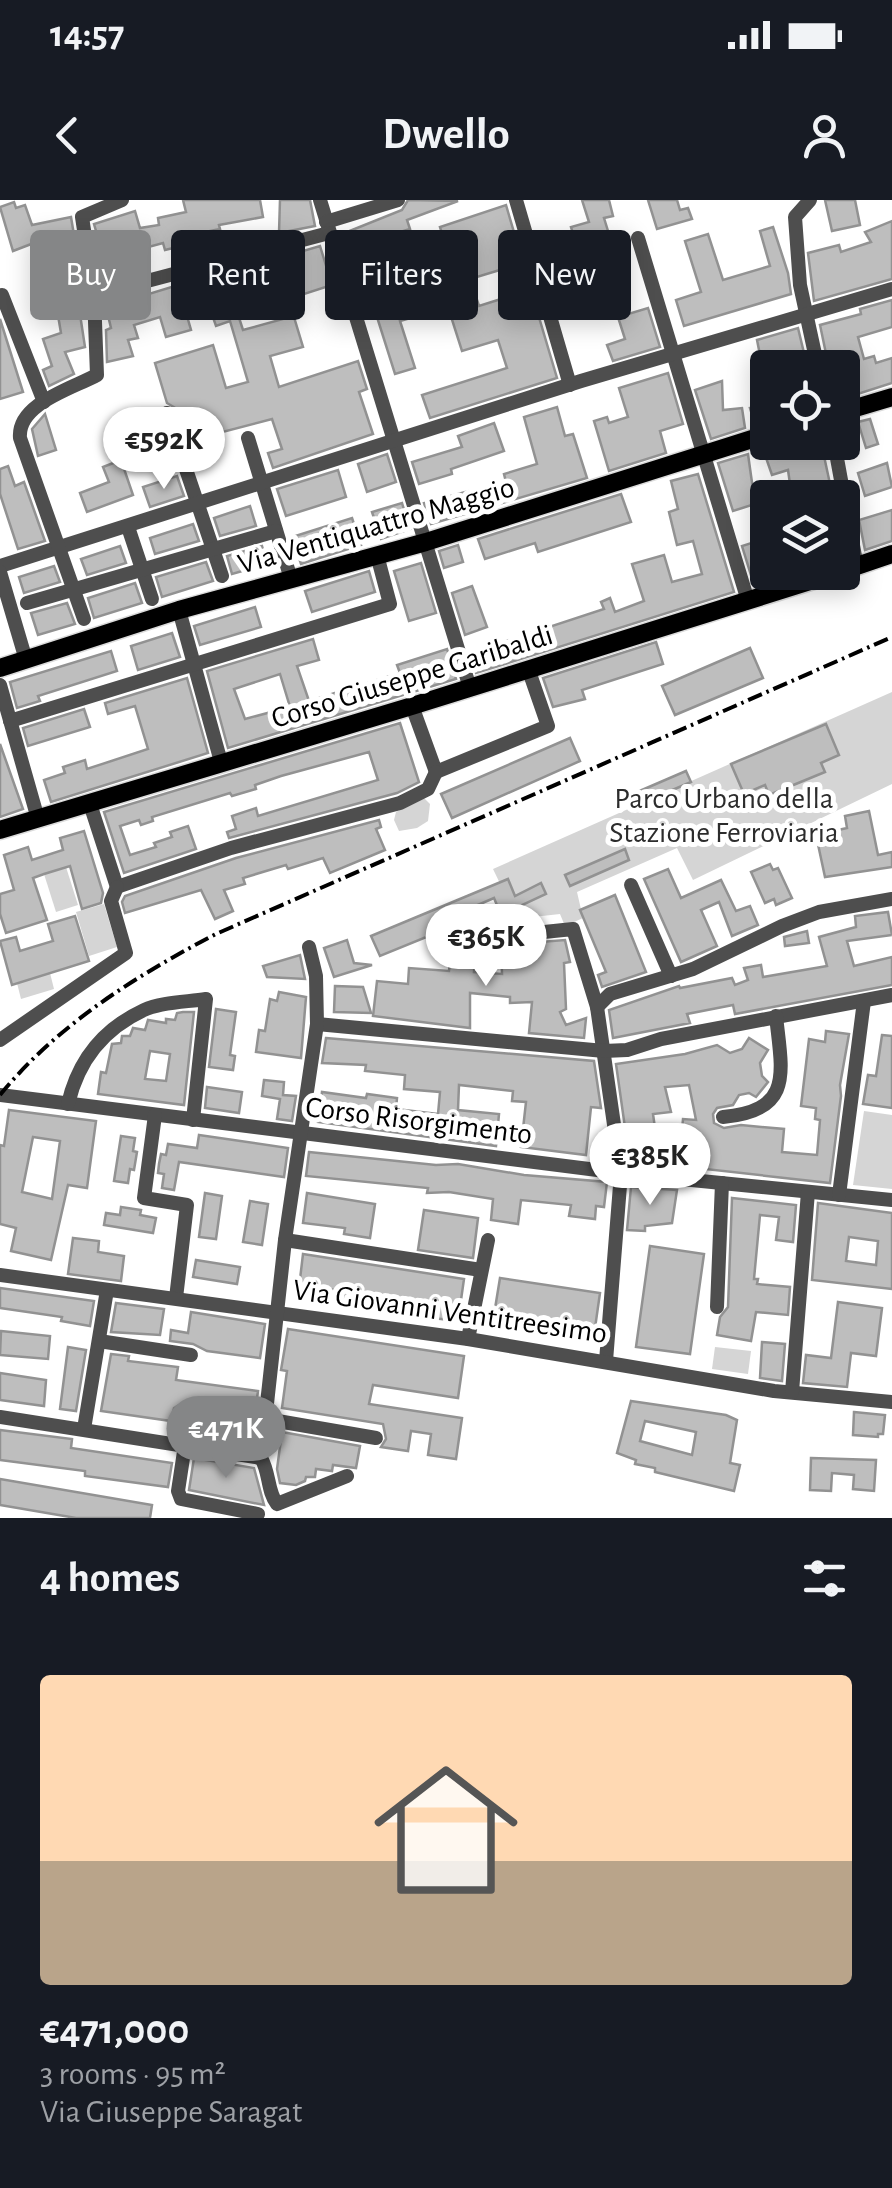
<!DOCTYPE html>
<meta charset="utf-8">
<style>
:root{--surface:#171b24;--page:#242831;--text:#f1f3f6;--muted:#9ea1a6;--line:#363941;--accent:#858687}
body{margin:0;font-family:"Alegreya Sans",sans-serif;background:var(--page);color:var(--text);height:100vh;display:flex;flex-direction:column;font-size:38px;white-space:nowrap}
*{box-sizing:border-box;margin:0}
p{font-size:32px;color:var(--muted)}
.icon{flex:none;width:55px;height:55px;fill:none;stroke:currentColor;stroke-width:2;stroke-linecap:round;stroke-linejoin:round}
.map{position:relative;height:1318px;overflow:hidden}
.drawer{display:flex;flex-direction:column;background:var(--surface);flex:1}
.drawer>*{flex:none}
.hud{position:absolute;left:30px;top:30px;width:832px;height:90px;display:flex;gap:20px}
.controls{position:absolute;left:750px;top:150px;display:grid;gap:20px}
.controls a{display:grid;place-items:center;width:110px;height:110px;border-radius:10px;background:var(--surface);box-shadow:0 5px 25px #0003;font-size:50px}
.price{position:absolute;translate:-50% -85px;padding:0 22px;border-radius:35px;background:#fff;color:#222;font-size:32px;line-height:65px;filter:drop-shadow(0 2px 5px #0008)}
.price::after{content:'';position:absolute;left:50%;top:60px;width:30px;height:22px;margin-left:-15px;background:inherit;clip-path:polygon(0 0,100% 0,50% 100%)}
.price.current{background:var(--accent);color:#fff}
ul{padding:0;list-style:none}
li{display:grid;align-content:center;gap:20px;height:530px;padding:0 40px}
li+li{border-top:2px solid var(--line)}
li span{display:grid;place-items:center;height:310px;border-radius:10px;color:#555}
li>.icon{margin-inline-start:auto}
span .icon{width:180px;height:180px;fill:#fffc;stroke-width:1}
li b{font-size:42px}
h2{display:flex;justify-content:space-between;align-items:center;height:120px;padding:0 40px;font-size:42px}
.tag{padding:0 35px;border-radius:10px;background:var(--surface);box-shadow:0 5px 25px #0003;font-size:35px;line-height:90px}
.tag.current{background:var(--accent);color:#fff}
.status{display:flex;justify-content:space-between;align-items:center;height:70px;padding:0 50px;background:var(--surface);direction:ltr}
.status svg{height:28px;fill:currentColor}
header{display:flex;justify-content:space-between;align-items:center;height:130px;padding:0 40px;background:var(--surface);font-size:45px;font-weight:600}
.map>svg:first-child{display:block}
.green{fill:#d5d5d5}
.building{fill:#bebebe;stroke:#929292;stroke-width:2.5;fill-rule:evenodd}
.lines{fill:none;stroke-linecap:round;stroke-linejoin:round}
.major-casing{stroke:#dbdbdb;stroke-width:21}
.minor{stroke:#4e4e4e;stroke-width:14}
.major{stroke:#000;stroke-width:18}
.rail{stroke:#000;stroke-width:4;stroke-dasharray:15 5 2.5 5;stroke-linecap:butt}
.labels{text-anchor:middle;stroke-width:10;stroke-linejoin:round;paint-order:stroke}
.street-label{font-size:30px;fill:#000;stroke:#fff}
.park-label{font-size:30px;fill:#2c2c2c;stroke:#fff}
</style>
<div class="status"><b>14:57</b><svg viewBox="0 0 49 12"><path d="M0 12V9h3v3zM5 12V6h3v6zM10 12V3h3v9zM15 12V0h3v12zM26 1h20v11H26zM47 4h2v5h-2z"/></svg></div>
<header><svg class="icon" aria-label="back" viewBox="0 0 24 24"><path d="M15 5l-7 7 7 7"/></svg>Dwello<svg class="icon" aria-label="person" viewBox="0 0 24 24"><circle cx="12" cy="8" r="4"/><path d="M4 21q1-7 8-7t8 7"/></svg></header>
<div class="map">
<svg width="892" height="1318" viewBox="0 0 892 1318">
<rect width="100%" height="100%" fill="#fff"/>
<!-- green -->
<g class="green">
<path d="M892,492V584L693,680L677,648L577,692L583,718L565,726L560,714L533,717L523,722L516,709L501,715L496,704L507,698L493,669Z"/>
<path d="M423,597L430,604L428,621L417,628L399,631L394,620L396,612Z"/>
<path d="M66,667L78,705L56,712L44,674Z"/>
<path d="M104,704L117,747L89,756L76,712Z"/>
<path d="M50,773L54,789L21,799L17,783Z"/>
<path d="M864,911L892,915V989L853,985Z"/>
<path d="M715,1147L751,1151L748,1174L712,1169Z"/>
</g>
<!-- building -->
<g class="building">
<path d="M183,0H260L263,17L219,25L220,29L196,34L198,42L165,50L163,43L137,50L142,67L120,73L116,58L121,56L115,36L99,41L94,24L135,11L140,28L159,25L158,18L186,12Z"/>
<path d="M280,0H310L315,26L279,33Z"/>
<path d="M408,0L458,1L407,20L410,29L387,36L391,48L350,62L342,34L402,10Z"/>
<path d="M582,0H609L613,16L604,18L625,86L599,93L593,72L582,89L574,94L565,92L558,86L557,76L562,68L582,63L571,27L589,22Z"/>
<path d="M648,0H677L680,10L688,8L692,19L657,29Z"/>
<path d="M825,0H855L860,25L832,31Z"/>
<path d="M14,2L16,8L25,5L32,25L71,17L76,47L56,53L52,36L13,51L0,7Z"/>
<path d="M506,5L523,63L470,79L479,106L526,91L534,116L538,114L557,178L430,218L422,195L507,168L498,140L462,151L448,107L400,121L415,168L395,174L371,98L420,83L410,50L444,40L440,27Z"/>
<path d="M892,21V79L814,101L808,53L839,45L841,52L871,42L865,32Z"/>
<path d="M773,27L788,73L791,94L684,126L676,100L701,92L685,41L708,34L723,80L770,66L760,31Z"/>
<path d="M320,46L332,85L298,96L293,79L303,76L296,53Z"/>
<path d="M224,72L243,130L283,119L275,98L287,94L303,147L270,156L279,187L358,161L367,189L359,192L373,234L273,268L268,253L282,249L272,219L188,241L177,209L167,203L155,163L213,145L226,188L248,182L230,121L216,126L200,80Z"/>
<path d="M74,75L85,147L65,152L74,174L49,186L43,170L52,166L43,139L61,133L52,80Z"/>
<path d="M178,85L191,130L166,137L160,117L134,125L138,138L128,140L133,156L107,162L106,130L111,128L106,107Z"/>
<path d="M892,100V127L858,137L864,159L874,156L876,163L892,158V183L842,199V168H829L820,125L861,114L860,109Z"/>
<path d="M648,108L660,147L613,161L607,145L625,139L618,117Z"/>
<path d="M0,119L23,192L0,199Z"/>
<path d="M798,128L804,153L799,154L802,168L762,165L757,140Z"/>
<path d="M668,173L683,224L660,231L666,253L609,271L594,221L607,217L609,223L628,217L619,188Z"/>
<path d="M722,181L723,210L742,208L745,228L711,239L695,190Z"/>
<path d="M768,205V222L755,225L750,208Z"/>
<path d="M557,207L565,236L573,234L587,278L431,324L424,303L469,291L471,297L507,286L504,274L537,264L524,217Z"/>
<path d="M45,214L56,250L38,256L32,229Z"/>
<path d="M870,219L878,244L866,248L858,222Z"/>
<path d="M494,223L504,251L451,269L452,274L419,284L412,262L462,247L458,236Z"/>
<path d="M777,242H821L833,298H792L788,270L772,275L763,249Z"/>
<path d="M387,254L396,282L367,292L358,264Z"/>
<path d="M748,254L755,304L733,311L718,263Z"/>
<path d="M121,260L133,295L87,312L80,293L109,282L103,267Z"/>
<path d="M887,263L892,287L865,296L858,273Z"/>
<path d="M8,266L15,286L24,282L45,341L18,349L0,294V269Z"/>
<path d="M338,270L346,297L286,316L277,289Z"/>
<path d="M698,274L734,392L476,473L470,453L604,409L601,402L610,398L615,412L644,401L632,364L664,355L672,382L702,374L693,341L677,345L669,312L678,309L671,281Z"/>
<path d="M177,276L184,296L150,307L143,287Z"/>
<path d="M621,294L631,322L538,352L535,343L485,359L478,339Z"/>
<path d="M402,303L410,329L381,339L372,312Z"/>
<path d="M250,306L256,326L220,336L214,318Z"/>
<path d="M892,310V341L865,350L859,320Z"/>
<path d="M352,318L361,345L301,364L292,337Z"/>
<path d="M193,324L199,341L155,354L150,338Z"/>
<path d="M764,339L768,372L786,375L754,385L742,346Z"/>
<path d="M458,345L463,362L444,368L439,351Z"/>
<path d="M120,346L126,363L87,375L81,359Z"/>
<path d="M262,346L267,364L232,374L227,356Z"/>
<path d="M206,362L213,381L162,397L156,377Z"/>
<path d="M421,363L436,413L409,421L394,371Z"/>
<path d="M54,366L60,382L24,393L19,377Z"/>
<path d="M369,371L375,392L312,412L305,391Z"/>
<path d="M135,383L142,403L94,418L88,398Z"/>
<path d="M472,386L487,427L465,435L452,393Z"/>
<path d="M67,403L75,424L38,435L31,413Z"/>
<path d="M255,407L261,427L200,445L194,426Z"/>
<path d="M172,433L180,457L138,470L131,446Z"/>
<path d="M313,439L319,460L297,466L309,501L400,473L397,465L447,449L456,479L228,548L207,471ZM280,474L290,507L245,519L234,489Z"/>
<path d="M656,442L663,464L582,490L585,499L553,507L543,478Z"/>
<path d="M750,448L763,478L675,515L662,486Z"/>
<path d="M111,451L117,471L38,496L40,501L17,508L10,482Z"/>
<path d="M187,478L208,553L51,602L44,580L65,573L63,567L85,560L87,569L148,549L135,506L108,514L105,503Z"/>
<path d="M84,509L90,527L28,546L23,528Z"/>
<path d="M400,523L419,582L397,593L229,638L227,632L236,629L232,616L256,608L258,616L378,580L369,552L281,576L255,585L256,589L232,596L230,593L152,617L153,621L141,625L139,620L120,626L130,655L156,647L154,643L172,637L170,632L188,626L196,649L124,673L104,612Z"/>
<path d="M826,524L839,555L821,563L825,572L769,595L765,585L744,594L731,564Z"/>
<path d="M570,538L580,561L452,618L441,594Z"/>
<path d="M0,544L23,609L0,617Z"/>
<path d="M686,571L691,582L633,607L628,596Z"/>
<path d="M869,611L878,655L892,652V667L825,677L816,635L847,628L845,616Z"/>
<path d="M379,620L381,627L376,629L385,650L330,673L323,658L288,669L286,665L243,678L245,684L224,690L233,711L215,719L201,690L125,713L122,702L125,696L236,658Z"/>
<path d="M84,631L103,693L101,703L82,709L70,666L44,674L33,678L47,720L6,733L0,714V694L14,690L4,655L28,647L32,660L63,650L60,638Z"/>
<path d="M625,649L629,660L570,686L565,675Z"/>
<path d="M770,664L773,670L778,668L792,698L776,705L774,699L765,703L751,672Z"/>
<path d="M668,669L681,698L721,680L736,711L750,706L758,725L732,736L719,702L701,710L717,746L681,762L644,679Z"/>
<path d="M508,679L515,696L541,683L546,694L501,715L494,698L443,720L446,729L380,756L371,736Z"/>
<path d="M615,695L646,772L602,787L598,775L606,772L580,710Z"/>
<path d="M888,712L892,735L847,741L854,766L892,757V785L735,814L733,805L687,814L690,823L613,838L609,810L679,786L680,788L732,778L735,785L748,780L744,768L761,765L763,777L827,766L819,737L856,727L855,716Z"/>
<path d="M75,716L89,761L12,785L0,741L16,737L20,751L53,741L48,724Z"/>
<path d="M807,731L809,743L785,746L784,737Z"/>
<path d="M347,740L354,763L372,765L334,777L324,748Z"/>
<path d="M565,740L570,762L564,763L566,809L560,812L566,825L586,818L584,838L529,833L532,802L510,803V797L470,793V828L373,816L377,781L408,784L409,768L449,771L451,748L475,750L474,772L502,774L501,745Z"/>
<path d="M300,755L305,779L267,777L263,766Z"/>
<path d="M335,786L363,787L371,813L334,812Z"/>
<path d="M279,792L306,797L301,858L256,852L259,830L265,831L270,799L277,801Z"/>
<path d="M216,809L236,812L230,855L235,856L233,870L209,867Z"/>
<path d="M183,812H194L184,905L98,894L101,872L106,873L112,844L121,843L122,836H130L133,828L145,830L148,820L166,823V819L175,820L177,813ZM150,851L170,854L166,881L145,879Z"/>
<path d="M826,831L849,834L840,885L841,896L830,983L687,967L690,931L682,930L683,919L696,920L689,885L665,887L671,912L653,914L656,935H660V948H655L656,959H648L649,965L630,963L616,864L685,854L717,845L730,853L742,849L749,838L768,850L760,863L762,876L768,882L756,897L749,893L739,895L733,905L717,908L713,914L714,923L724,928L741,925L784,929L782,952L817,955L820,920L815,919L816,908L801,906L809,839L825,842Z"/>
<path d="M882,835L892,836V908L863,904L868,875L876,876Z"/>
<path d="M326,838L594,861L601,908L591,907L586,955L521,947L526,902L512,901L513,891L459,885L458,910L499,914L496,946L318,922L322,892L366,898L367,894L397,898L396,909L438,914L440,892L404,889L405,875L365,871L366,865L322,863Z"/>
<path d="M264,880L284,882L283,895L296,896L292,921L277,919L280,899L262,896Z"/>
<path d="M207,887L242,892L239,913L205,908Z"/>
<path d="M9,910L96,921L87,988L68,985L51,1060L11,1051L16,1028L0,1024V945L4,946ZM33,937L60,941L52,999L22,992Z"/>
<path d="M199,935L288,948L284,977L179,962L174,990L162,988L164,974L158,973L159,964L161,954L166,955L168,944L197,948Z"/>
<path d="M121,936L135,938L133,951L137,952L134,970L130,969L128,983L114,981Z"/>
<path d="M309,952L436,965L458,964L524,975L607,982L604,1007L596,1006L595,1019L569,1016L571,1005L521,1000L518,1024L491,1020L493,999L449,992L427,993L428,988L306,976Z"/>
<path d="M631,987L677,990L672,1023L645,1026V1031L627,1030Z"/>
<path d="M205,993L222,996L216,1039L199,1037Z"/>
<path d="M307,993L375,1004L370,1038L344,1034L345,1028L303,1023Z"/>
<path d="M732,998L796,1005L793,1042L776,1040L779,1017L760,1015L754,1079H758L757,1084L790,1087L788,1115L756,1112L751,1141L717,1135L720,1117L728,1107Z"/>
<path d="M250,1001L268,1004L262,1045L243,1042Z"/>
<path d="M818,1003L892,1013V1089L812,1080ZM849,1037L878,1041L876,1065L846,1061Z"/>
<path d="M121,1007L141,1010L140,1015L156,1018L153,1033L104,1025L106,1013L120,1015Z"/>
<path d="M424,1010L478,1018L473,1058L418,1050Z"/>
<path d="M73,1038L99,1041L98,1052L124,1056L121,1081L68,1074Z"/>
<path d="M650,1046L704,1054L690,1154L636,1147Z"/>
<path d="M303,1054L464,1079L458,1121L342,1107L344,1091L312,1087L311,1097L298,1096Z"/>
<path d="M196,1060L240,1067L237,1084L193,1077Z"/>
<path d="M500,1078L600,1093L593,1142L492,1127Z"/>
<path d="M0,1088L94,1101L90,1126L61,1121L62,1117L0,1108Z"/>
<path d="M838,1102L882,1108L876,1156L851,1153L847,1187L803,1183L806,1155L831,1158Z"/>
<path d="M116,1103L164,1109L160,1135L111,1132Z"/>
<path d="M191,1112L265,1124L260,1158L207,1151L193,1144L170,1141L171,1130L188,1133Z"/>
<path d="M288,1129L464,1156L458,1198L373,1185L369,1204L462,1218L456,1259L428,1255L431,1234L411,1231L408,1251L381,1247L386,1239L383,1224L282,1208L287,1171L281,1170Z"/>
<path d="M1,1131L50,1136L48,1159L0,1155Z"/>
<path d="M762,1142L785,1144L782,1181L760,1178Z"/>
<path d="M68,1147L86,1150L76,1211L60,1209Z"/>
<path d="M111,1154L129,1156L128,1161L178,1167L176,1180L258,1191L255,1213L183,1203L174,1208L171,1221L101,1211Z"/>
<path d="M0,1173L46,1180L44,1206L0,1200Z"/>
<path d="M631,1201L726,1215L737,1220L730,1263L740,1265L734,1291L655,1272V1268L635,1264L636,1260L617,1253ZM645,1221L696,1232L692,1255L640,1241Z"/>
<path d="M854,1212L885,1215L883,1234H878V1237L853,1235Z"/>
<path d="M192,1226L250,1234L249,1243L190,1235Z"/>
<path d="M0,1230L72,1239L71,1248L172,1263L168,1287L85,1276V1271L0,1260Z"/>
<path d="M282,1232L360,1246L356,1268L333,1265L332,1271L316,1269L315,1277H306L305,1281L296,1285L280,1283L277,1269Z"/>
<path d="M194,1258L254,1268L264,1305L189,1290Z"/>
<path d="M811,1258L876,1260L874,1291L853,1289L854,1275L832,1273L831,1291L810,1290Z"/>
<path d="M0,1279L152,1305L150,1318H76L0,1305Z"/>
</g>
<g class="lines">
<!-- major casing -->
<g class="major-casing">
<g id="major">
<path d="M842,212L892,197"/>
<path d="M842,371L892,354"/>
<path d="M0,468L179,410L426,342L768,234"/>
<path d="M0,630L412,506L839,372"/>
</g>
</g>
<!-- minor -->
<g class="minor">
<path d="M320,0L470,488"/>
<path d="M516,0L570,185"/>
<path d="M810,0L795,17L800,85L818,168"/>
<path d="M326,22L398,0"/>
<path d="M638,38L748,401"/>
<path d="M2,95L44,202"/>
<path d="M94,95L329,33"/>
<path d="M167,213L222,376"/>
<path d="M248,238L291,379"/>
<path d="M834,242L857,367"/>
<path d="M128,327L152,399"/>
<path d="M0,366L581,181L892,89"/>
<path d="M0,372L26,460"/>
<path d="M27,403L276,331"/>
<path d="M179,410L221,562"/>
<path d="M84,419L20,238C17,204 71,189 97,175L94,95L82,17L122,0"/>
<path d="M0,485L38,619"/>
<path d="M412,506L436,572L548,526L531,477L532,469"/>
<path d="M10,521L390,404L377,355"/>
<path d="M90,604L117,687"/>
<path d="M631,685L671,776"/>
<path d="M117,687L231,648L400,603L428,589L436,572"/>
<path d="M506,736L573,729L597,807L621,973L606,1161"/>
<path d="M597,807L610,794L693,769L782,726L819,712L892,699"/>
<path d="M317,824L604,851L627,850L661,839L892,795"/>
<path d="M0,840L126,753L111,701L117,687"/>
<path d="M0,895L621,973L892,1000"/>
<path d="M68,904C78,861 103,829 144,810C161,802 187,802 206,799L193,920"/>
<path d="M155,915L144,998L187,1005L176,1098"/>
<path d="M723,917C794,911 782,872 776,816"/>
<path d="M839,995L864,801"/>
<path d="M285,1040L481,1070"/>
<path d="M0,1075L468,1139L774,1191L892,1202"/>
<path d="M717,1107L722,983"/>
<path d="M468,1139L488,1040"/>
<path d="M99,1141L191,1155"/>
<path d="M792,1192L808,992"/>
<path d="M0,1217L261,1258L285,1040L317,824L316,776L309,747"/>
<path d="M266,1219L376,1238"/>
<path d="M84,1229L107,1090"/>
<path d="M178,1244L183,1214L265,1225"/>
<path d="M185,1245L178,1291L181,1299L258,1314"/>
<path d="M261,1258C270,1273 267,1291 277,1304L347,1276"/>
</g>
<!-- major -->
<use href="#major" class="major"/>
<!-- rail -->
<path class="rail" d="M0,895C57,825 137,775 216,734L892,437"/>
</g>
<g class="labels">
<!-- street labels -->
<g class="street-label">
<text transform="translate(376 325) rotate(-16)" y="10">Via Ventiquattro Maggio</text>
<text transform="translate(412 476) rotate(-17)" y="10">Corso Giuseppe Garibaldi</text>
<text transform="translate(419 920) rotate(7)" y="10">Corso Risorgimento</text>
<text transform="translate(450 1111) rotate(8)" y="10">Via Giovanni Ventitreesimo</text>
</g>
<!-- park labels -->
<g class="park-label">
<text x="724" y="608">Parco Urbano della<tspan x="724" dy="34">Stazione Ferroviaria</tspan></text>
</g>
</g>
</svg>
<div class="controls">
<a><svg class="icon" aria-label="locate" viewBox="0 0 24 24"><circle cx="12" cy="12" r="6"/><path d="M12 2v4M12 18v4M2 12h4M18 12h4"/></svg></a>
<a><svg class="icon" aria-label="layers" viewBox="0 0 24 24"><path d="M12 4l9 5-9 5-9-5zM3 14l9 5 9-5"/></svg></a>
</div>
<b class="price" style="left:164px;top:292px">€592K</b>
<b class="price" style="left:486px;top:789px">€365K</b>
<b class="price" style="left:650px;top:1008px">€385K</b>
<b class="price current" style="left:226px;top:1281px">€471K</b>
<div class="hud">
<a class="tag current">Buy</a>
<a class="tag">Rent</a>
<a class="tag">Filters</a>
<a class="tag">New</a>
</div>
</div>
<section class="drawer">
<h2>4 homes<svg class="icon" aria-label="filters" viewBox="0 0 24 24"><path d="M4 7h16M4 17h16"/><circle cx="9" cy="7" r="2"/><circle cx="15" cy="17" r="2"/></svg></h2>
<ul>
<li><span style="background:linear-gradient(#ffd9b3 60%,#b9a48a 0)"><svg class="icon" aria-label="home" viewBox="0 0 24 24"><path d="M3 11l9-7 9 7M6 9v11h12V9"/></svg></span><div><b>€471,000</b><p>3 rooms · 95 m²</p><p>Via Giuseppe Saragat</p></div></li>
</ul>
</section>
